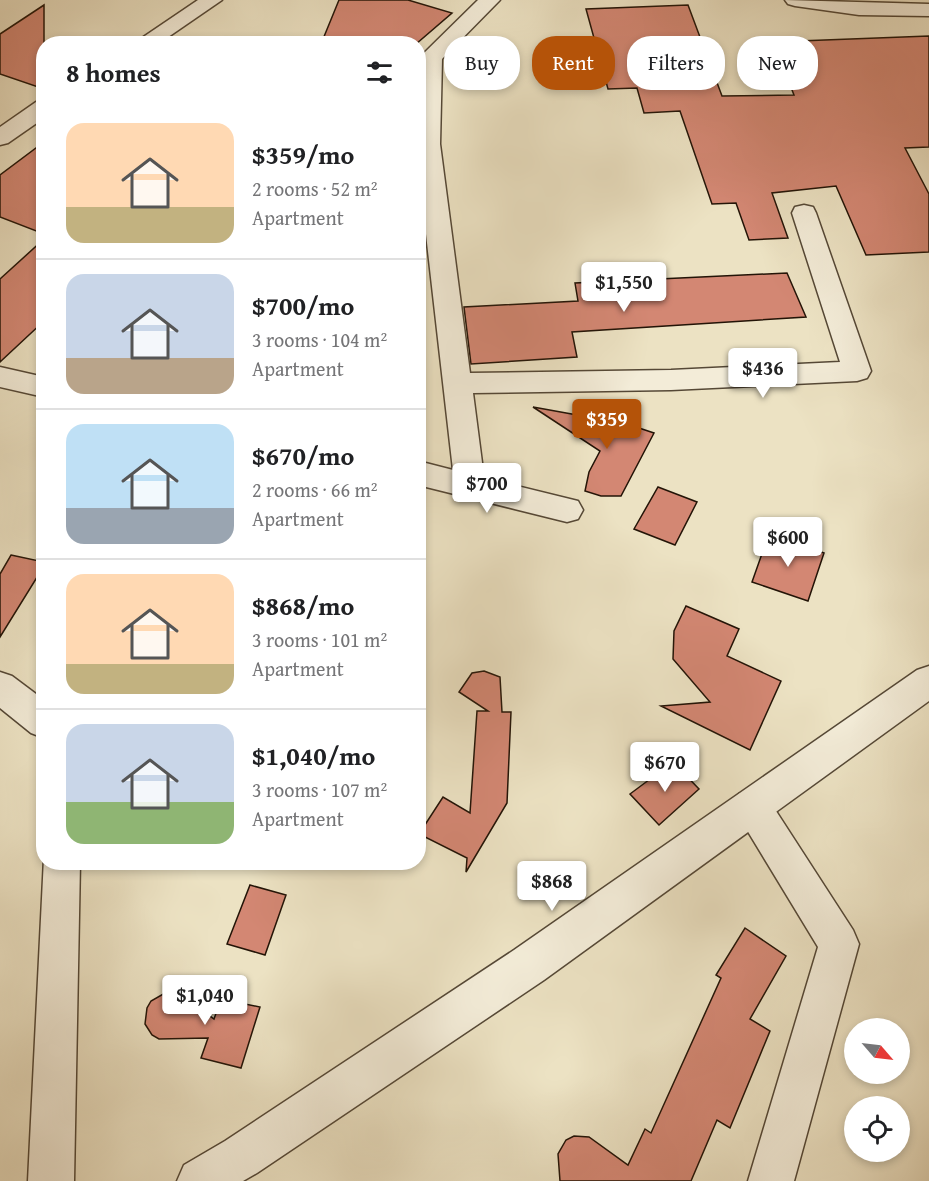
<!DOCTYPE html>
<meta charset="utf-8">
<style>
:root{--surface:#fff;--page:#f6f6f6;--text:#202124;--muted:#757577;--line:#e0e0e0;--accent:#b45309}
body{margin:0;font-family:"Gentium Book Plus",serif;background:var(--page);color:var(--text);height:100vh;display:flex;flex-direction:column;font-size:22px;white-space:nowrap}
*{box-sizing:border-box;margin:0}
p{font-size:20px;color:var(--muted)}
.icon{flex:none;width:33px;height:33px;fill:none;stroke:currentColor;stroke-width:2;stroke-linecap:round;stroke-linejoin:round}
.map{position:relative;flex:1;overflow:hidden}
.drawer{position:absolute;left:36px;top:36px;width:390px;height:834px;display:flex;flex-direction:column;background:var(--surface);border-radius:24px;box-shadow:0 3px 9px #0003}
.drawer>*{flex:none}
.top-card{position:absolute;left:444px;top:36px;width:394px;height:54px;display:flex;gap:12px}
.needle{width:39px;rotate:118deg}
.tools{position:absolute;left:844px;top:1018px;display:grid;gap:12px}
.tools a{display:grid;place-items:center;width:66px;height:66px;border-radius:50%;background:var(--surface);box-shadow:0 3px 9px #0003;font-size:30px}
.price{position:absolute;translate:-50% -51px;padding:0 14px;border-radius:6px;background:#fff;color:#222;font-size:20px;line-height:39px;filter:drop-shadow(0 2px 3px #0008)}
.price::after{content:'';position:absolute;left:50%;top:36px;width:18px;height:14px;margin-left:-9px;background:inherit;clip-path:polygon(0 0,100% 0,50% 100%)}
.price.selected{background:var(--accent);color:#fff}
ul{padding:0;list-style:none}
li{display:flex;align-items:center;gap:18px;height:150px;padding:0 30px}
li+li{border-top:2px solid var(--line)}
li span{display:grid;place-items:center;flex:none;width:168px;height:120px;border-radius:18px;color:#555}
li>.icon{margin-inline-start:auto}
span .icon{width:72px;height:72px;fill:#fffc;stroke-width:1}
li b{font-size:26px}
h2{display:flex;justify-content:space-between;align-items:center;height:72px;padding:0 30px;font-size:26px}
.pill{padding:0 21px;border-radius:24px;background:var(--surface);box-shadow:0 3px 9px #0003;font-size:21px;line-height:54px}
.pill.selected{background:var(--accent);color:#fff}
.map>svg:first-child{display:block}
.building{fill:#d38773;stroke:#231407;stroke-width:1.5}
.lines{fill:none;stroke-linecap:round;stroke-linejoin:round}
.minor-casing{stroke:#554836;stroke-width:3}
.tertiary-casing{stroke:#554836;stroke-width:3}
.minor{fill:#f3ecd8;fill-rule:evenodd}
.tertiary{fill:#f3ecd8;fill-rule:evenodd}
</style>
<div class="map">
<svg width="929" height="1181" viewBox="0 0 929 1181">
<rect width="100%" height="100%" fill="#ece2c3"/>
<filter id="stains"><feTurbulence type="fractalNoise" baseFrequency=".00333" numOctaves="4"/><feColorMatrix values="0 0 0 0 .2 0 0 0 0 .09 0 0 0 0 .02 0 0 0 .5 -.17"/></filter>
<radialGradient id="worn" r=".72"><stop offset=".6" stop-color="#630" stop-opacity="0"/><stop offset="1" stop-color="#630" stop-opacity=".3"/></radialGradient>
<!-- building -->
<g class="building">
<path d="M339,0H408L452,13L416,44H321Z"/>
<path d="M44,5V89L0,74V34Z"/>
<path d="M688,5L722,96L794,95L773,42L929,36V147L905,148L929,194V252L866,255L836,186L772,193L788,238L749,240L736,203L712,204L680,111L644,113L637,88L608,89L586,9Z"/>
<path d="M44,142V234L0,217V175Z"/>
<path d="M44,239V321L0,362V279Z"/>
<path d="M787,273L806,317L572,332L577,357L471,364L464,307L578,301L575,283Z"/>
<path d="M533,407L627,424L654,433L621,496H601L585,491L589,472L600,451Z"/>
<path d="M658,487L697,502L675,545L634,529Z"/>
<path d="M769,534L824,553L808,601L752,582Z"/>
<path d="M11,555L44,562V566L0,637V574Z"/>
<path d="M686,606L739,629L727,656L781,681L750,750L661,706L710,702L673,659L674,631Z"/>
<path d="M484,671L500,677L502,712H511L507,803L466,872L467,858L419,834L443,797L470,813L477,711H488L459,692L472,673Z"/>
<path d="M673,762L699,789L659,825L630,794Z"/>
<path d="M250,885L286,895L265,955L227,944Z"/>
<path d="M745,928L786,956L750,1019L770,1031L730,1128L717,1120L691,1181H560L558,1154L566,1140L574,1136L589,1137L628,1165L645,1129L651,1133L721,978L716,975Z"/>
<path d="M165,993H179L214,1019L221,999L260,1007L241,1068L201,1058L208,1038L159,1039L152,1035L145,1024L147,1008L151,1001Z"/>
</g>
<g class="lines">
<!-- minor casing -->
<g class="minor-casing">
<g id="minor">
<path d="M198,0H222L158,44H133Z"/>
<path d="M478,0H500L442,59L440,144L470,373L671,370L840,362L792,213L795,207L804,205L813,207L816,213L871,371L867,378L857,381L671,390L473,393L484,478L578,501L583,510L578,519L567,522L418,485V461L453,470L418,164L420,57Z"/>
<path d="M785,0L929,4V16L859,15L795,6L788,4Z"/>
<path d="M44,100V118L8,143L0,145V127L36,102Z"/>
<path d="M0,367L44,377V397L0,387Z"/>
<path d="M0,672L12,676L44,700V738L31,733L0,708Z"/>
<path d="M752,789L765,794L853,930L859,944L794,1181H748L818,947L733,807L739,794Z"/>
<path d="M44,858V862H80L74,1181H28Z"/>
</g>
</g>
<!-- tertiary casing -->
<g class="tertiary-casing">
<path id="tertiary" d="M929,666V701L544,980L257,1173L243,1181H177L184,1165L225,1141L514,950L917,670Z"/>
</g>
<!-- minor -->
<use href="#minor" class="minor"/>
<!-- tertiary -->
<use href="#tertiary" class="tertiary"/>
</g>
<rect width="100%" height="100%" filter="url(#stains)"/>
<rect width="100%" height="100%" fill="url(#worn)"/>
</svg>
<div class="tools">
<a><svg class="needle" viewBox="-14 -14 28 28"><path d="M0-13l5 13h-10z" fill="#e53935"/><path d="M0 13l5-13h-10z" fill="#757577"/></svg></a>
<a><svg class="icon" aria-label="locate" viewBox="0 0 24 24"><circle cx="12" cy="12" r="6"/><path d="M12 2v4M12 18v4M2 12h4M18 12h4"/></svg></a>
</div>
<b class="price" style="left:624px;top:313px">$1,550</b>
<b class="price" style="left:763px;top:399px">$436</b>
<b class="price selected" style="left:607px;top:450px">$359</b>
<b class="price" style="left:487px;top:514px">$700</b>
<b class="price" style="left:788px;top:568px">$600</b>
<b class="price" style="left:665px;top:793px">$670</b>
<b class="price" style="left:552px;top:912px">$868</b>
<b class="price" style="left:205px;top:1026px">$1,040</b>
<div class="top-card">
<a class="pill">Buy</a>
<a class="pill selected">Rent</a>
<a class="pill">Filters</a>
<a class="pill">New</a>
</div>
<section class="drawer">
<h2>8 homes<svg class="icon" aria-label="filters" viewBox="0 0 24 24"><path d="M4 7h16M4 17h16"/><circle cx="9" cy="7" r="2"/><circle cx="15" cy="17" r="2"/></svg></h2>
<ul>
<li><span style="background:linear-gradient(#ffd9b3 70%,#c2b280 0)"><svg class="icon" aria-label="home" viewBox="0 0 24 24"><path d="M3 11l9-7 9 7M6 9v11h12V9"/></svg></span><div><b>$359/mo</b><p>2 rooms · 52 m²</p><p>Apartment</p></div></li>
<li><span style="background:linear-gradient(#c9d6e8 70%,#b9a48a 0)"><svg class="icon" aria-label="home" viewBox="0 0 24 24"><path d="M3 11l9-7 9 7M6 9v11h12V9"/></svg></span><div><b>$700/mo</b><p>3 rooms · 104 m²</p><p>Apartment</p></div></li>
<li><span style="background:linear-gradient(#bfe0f5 70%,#9aa5b1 0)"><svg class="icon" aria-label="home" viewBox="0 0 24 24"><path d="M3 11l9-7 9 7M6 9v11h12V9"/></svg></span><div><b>$670/mo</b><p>2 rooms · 66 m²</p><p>Apartment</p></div></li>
<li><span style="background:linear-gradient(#ffd9b3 75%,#c2b280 0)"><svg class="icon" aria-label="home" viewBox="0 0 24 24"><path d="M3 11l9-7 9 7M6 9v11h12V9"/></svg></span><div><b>$868/mo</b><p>3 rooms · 101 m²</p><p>Apartment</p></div></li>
<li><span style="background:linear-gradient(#c9d6e8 65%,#8fb573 0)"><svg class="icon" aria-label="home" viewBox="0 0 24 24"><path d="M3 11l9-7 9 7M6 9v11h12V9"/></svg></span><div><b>$1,040/mo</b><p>3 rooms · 107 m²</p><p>Apartment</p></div></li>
</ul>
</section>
</div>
